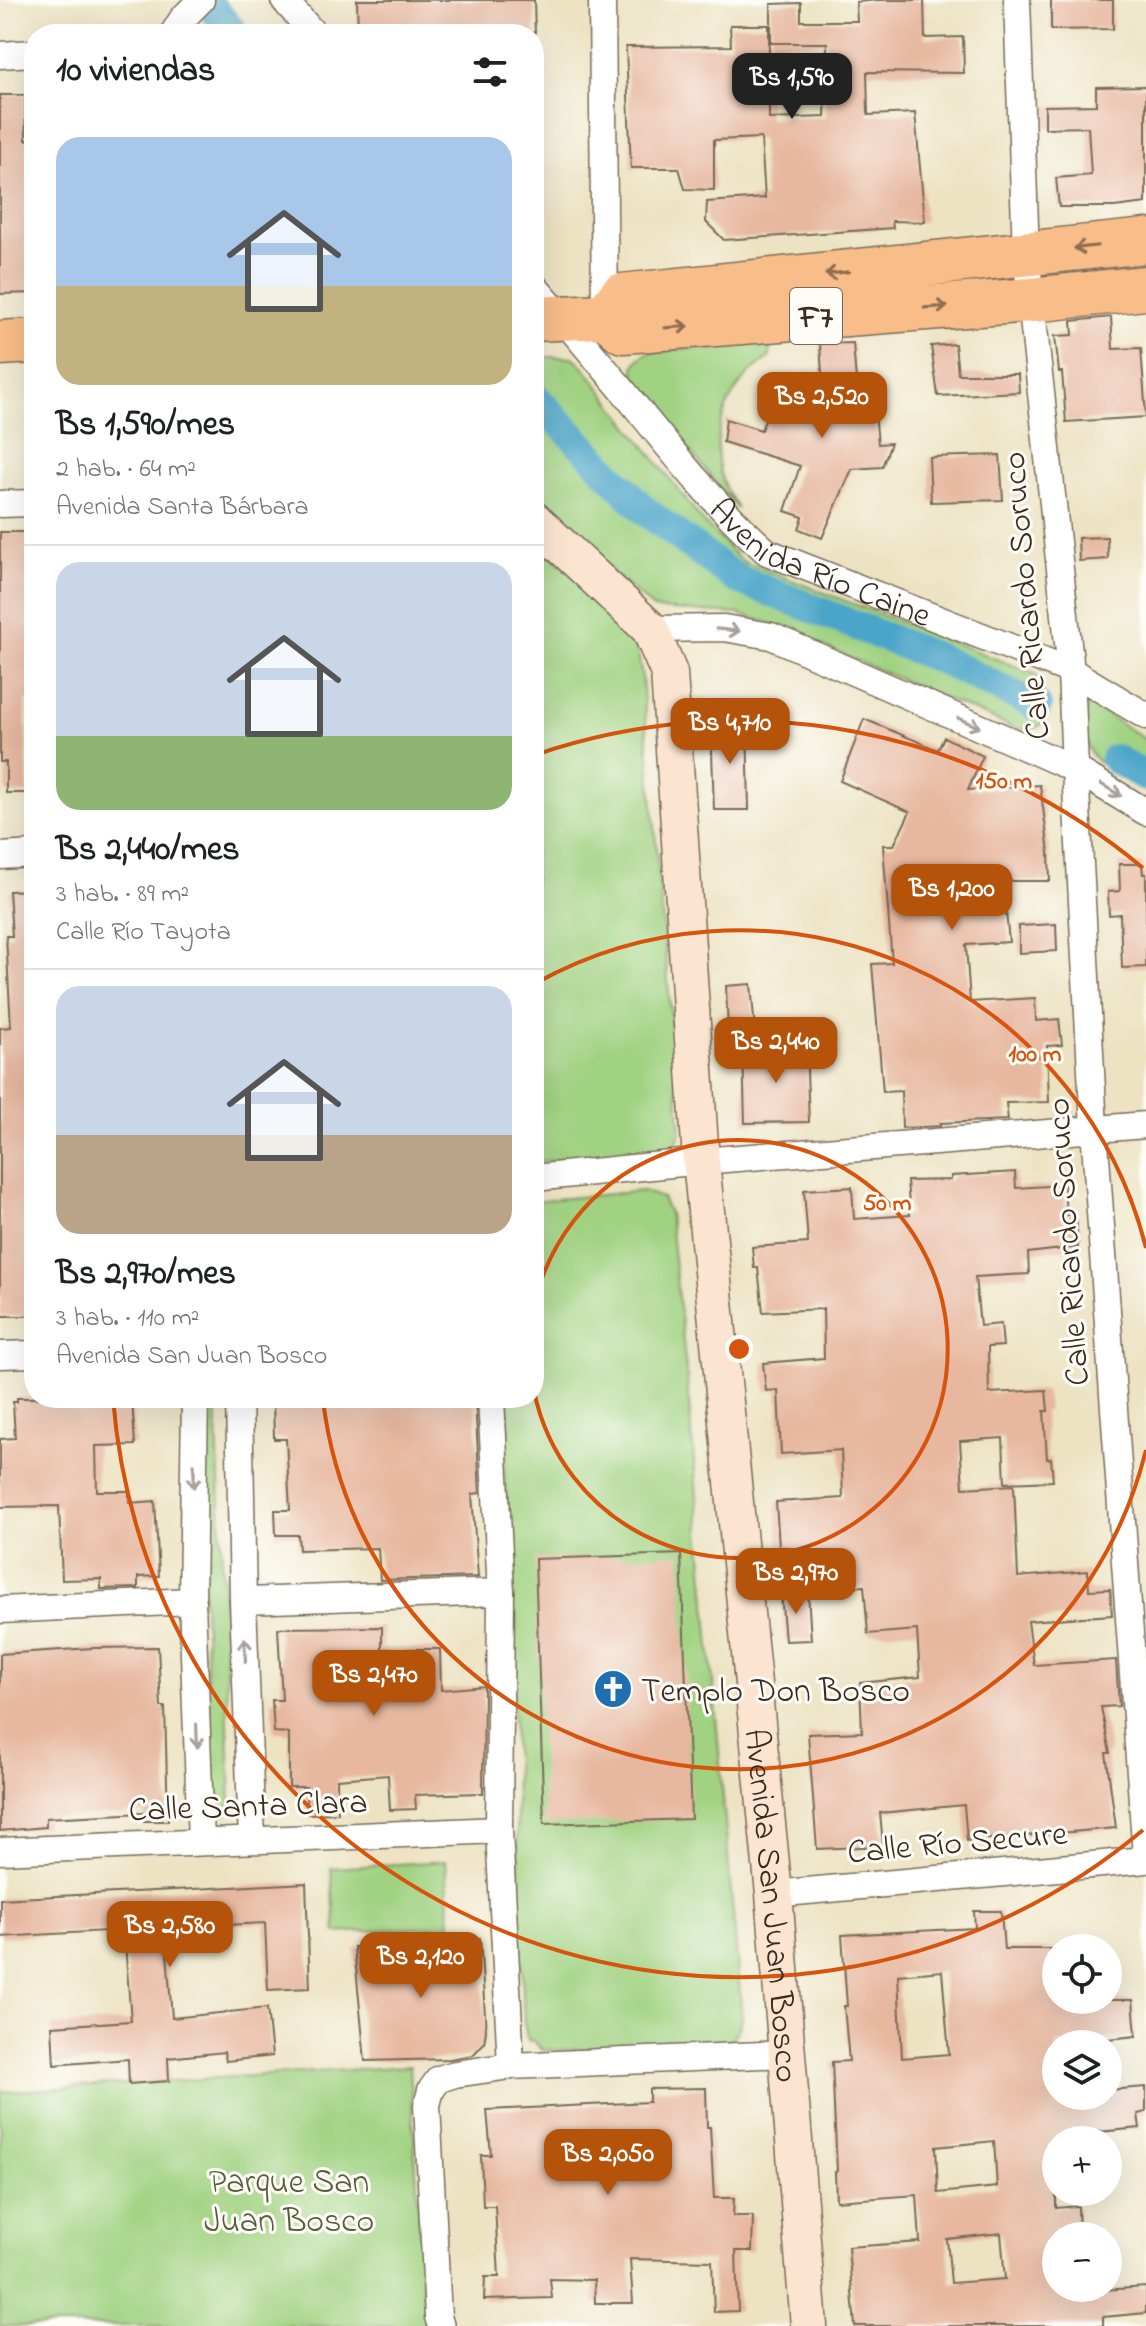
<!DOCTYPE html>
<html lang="es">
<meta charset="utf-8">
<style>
:root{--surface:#fff;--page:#f6f6f6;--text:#202124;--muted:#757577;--line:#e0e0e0;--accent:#b45309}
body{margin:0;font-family:"Indie Flower",sans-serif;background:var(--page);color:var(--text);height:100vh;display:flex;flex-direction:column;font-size:30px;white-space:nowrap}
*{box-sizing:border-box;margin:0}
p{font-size:26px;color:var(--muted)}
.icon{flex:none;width:44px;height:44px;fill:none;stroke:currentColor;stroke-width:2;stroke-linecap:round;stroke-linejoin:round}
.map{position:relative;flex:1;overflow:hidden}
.side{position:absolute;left:24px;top:24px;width:520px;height:1384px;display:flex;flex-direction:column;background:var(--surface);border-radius:32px;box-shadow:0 8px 32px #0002}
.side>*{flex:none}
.controls{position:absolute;left:1042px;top:1934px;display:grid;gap:16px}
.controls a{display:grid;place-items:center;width:80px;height:80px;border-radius:50%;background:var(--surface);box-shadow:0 8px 32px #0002;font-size:40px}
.price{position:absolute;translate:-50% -68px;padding:0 18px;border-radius:16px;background:var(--accent);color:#fff;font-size:26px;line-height:52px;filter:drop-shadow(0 2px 4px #0008)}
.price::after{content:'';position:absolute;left:50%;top:48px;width:24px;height:18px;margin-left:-12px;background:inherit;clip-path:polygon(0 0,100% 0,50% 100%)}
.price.on{background:#222;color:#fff}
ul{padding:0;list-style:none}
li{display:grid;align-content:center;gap:16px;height:424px;padding:0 32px}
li+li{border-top:2px solid var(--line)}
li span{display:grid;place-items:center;height:248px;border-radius:24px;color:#555}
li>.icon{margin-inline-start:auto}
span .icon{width:144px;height:144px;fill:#fffc;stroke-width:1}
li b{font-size:34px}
h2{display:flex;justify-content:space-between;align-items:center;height:96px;padding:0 32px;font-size:34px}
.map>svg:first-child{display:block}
.green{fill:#a0d281;stroke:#6e7e50;stroke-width:2}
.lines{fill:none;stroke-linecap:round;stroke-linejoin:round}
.canal{stroke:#4ca5c9;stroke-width:30}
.building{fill:#e7b79f;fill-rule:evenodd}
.street-casing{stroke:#796b58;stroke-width:29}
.secondary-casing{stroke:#796b58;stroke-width:39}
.highway-casing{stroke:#796b58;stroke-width:47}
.street{stroke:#fff;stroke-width:26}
.secondary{stroke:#fce5d0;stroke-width:36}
.highway{stroke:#f8bd89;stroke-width:44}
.oneway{stroke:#906c4e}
.oneway2{stroke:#a79f9a}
.ring{fill:none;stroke:#d7540e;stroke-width:4}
.labels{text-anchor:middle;stroke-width:6;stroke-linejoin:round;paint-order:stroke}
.shield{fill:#fdfcf7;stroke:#75695f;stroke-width:2}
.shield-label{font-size:32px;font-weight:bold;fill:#3b2a1e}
.street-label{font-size:34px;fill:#3b2a1e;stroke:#fdfcf7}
.poi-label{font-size:34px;fill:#3b2a1e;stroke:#fdfcf7;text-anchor:start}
.park-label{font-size:34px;fill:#595c3c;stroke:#fdfcf7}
.centre{fill:#d7540e;stroke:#fdfcf7;stroke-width:4}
.ring-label{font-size:24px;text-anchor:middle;font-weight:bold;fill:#d7540e;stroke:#fdfcf7;stroke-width:6;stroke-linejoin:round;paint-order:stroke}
</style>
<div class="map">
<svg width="1146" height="2326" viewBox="0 0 1146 2326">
<rect width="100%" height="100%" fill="#fdfcf7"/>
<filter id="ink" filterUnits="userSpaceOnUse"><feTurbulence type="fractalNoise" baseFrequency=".0125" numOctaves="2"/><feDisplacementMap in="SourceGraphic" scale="16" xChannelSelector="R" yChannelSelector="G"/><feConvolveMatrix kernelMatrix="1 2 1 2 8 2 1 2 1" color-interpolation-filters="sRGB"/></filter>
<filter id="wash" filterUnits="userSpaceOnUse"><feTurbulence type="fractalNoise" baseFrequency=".006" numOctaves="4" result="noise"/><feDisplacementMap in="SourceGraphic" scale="32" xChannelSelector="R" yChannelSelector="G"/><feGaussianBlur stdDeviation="1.8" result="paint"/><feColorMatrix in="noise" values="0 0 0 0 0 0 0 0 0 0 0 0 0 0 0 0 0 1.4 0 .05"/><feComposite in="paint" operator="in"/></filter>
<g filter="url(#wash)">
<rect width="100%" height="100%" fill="#ede3c3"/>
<!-- green -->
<g class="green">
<path d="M770,342V357C727,384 705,438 725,487C728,494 733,502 737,509L640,389C629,374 632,360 649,352Z"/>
<path d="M534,357H573L583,366L704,523L742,561L1033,673L1042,681L1046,720L1038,727L1018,730L767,622L738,614L654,609L534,501Z"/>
<path d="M534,541C564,568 615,605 633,640C639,651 640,666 642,678L681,1133L676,1143L667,1150L534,1162Z"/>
<path d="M1087,702L1146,740V789C1127,779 1090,766 1086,741C1084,729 1087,714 1087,702Z"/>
<path d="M643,1191L662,1198L669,1213L686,1369L742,2018C738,2034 731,2042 715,2047L542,2050L534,2041L528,2040L524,2024L502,1398H534V1201Z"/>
<path d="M196,1398H216L231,1806L228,1813C222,1818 216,1816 212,1810Z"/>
<path d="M446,1861L450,1926L336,1933L331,1868Z"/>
<path d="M410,2066L425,2326H0V2092Z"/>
</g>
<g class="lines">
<!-- canal -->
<g class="canal">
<path d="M205,0L235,34"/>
<path d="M534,396L644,510L735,578L940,659L1037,706"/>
<path d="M1115,759L1146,777"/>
</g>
</g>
<g id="blocks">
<!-- building -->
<g class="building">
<path d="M357,0H534L535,34H358Z"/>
<path d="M880,0H924L925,38L963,37L964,73L867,72L868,115L915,113L925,222L892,221L893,228L724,240L706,222L707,202L765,198L761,138L714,140V190L685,189L679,168H631L626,47L731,46L730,25H769V119L825,117L827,43H771V4L801,3V21H857L856,2Z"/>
<path d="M1051,0H1113V29L1051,30Z"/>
<path d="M1146,86V203L1114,207H1059L1056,178L1091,175L1088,127L1045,128V106L1096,105V87Z"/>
<path d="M0,95H25L26,140H34V293L0,294Z"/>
<path d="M1111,317L1113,349L1141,348L1146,417L1066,422L1062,372H1059L1055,336L1073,335L1072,321Z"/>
<path d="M853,343L856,381L872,380L878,444L891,443L882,467L852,469L822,538L799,529L803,517L785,511L800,466L723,442L726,419L761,430L766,418H825L820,344Z"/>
<path d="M955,344L958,374H1018L1019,392L938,396L931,346Z"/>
<path d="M1000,455L1003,500L931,502L929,457Z"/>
<path d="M0,532H34V700L25,701L28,793H6V762H0Z"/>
<path d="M1107,537L1108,559L1079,561L1078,538Z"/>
<path d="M864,719L938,750L944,737L983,756L968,790L1040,785L1049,852L1050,881H1003L1009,942L966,945L970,1002L1035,998L1036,1021L1059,1019L1062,1045L1047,1046L1049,1102L1006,1103L1008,1120L940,1123V1126L902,1128L901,1091L883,1092L872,964L892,963L883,845H894L910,812L840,781Z"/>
<path d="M747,720L749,810H714L711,723Z"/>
<path d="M1119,864H1142L1143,874H1146V967L1122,968L1120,914L1109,915L1108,892L1120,891Z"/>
<path d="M33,890L34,1316H0V1028L11,1027L6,936H12L9,891Z"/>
<path d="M1056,924L1057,951L1019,953V926Z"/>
<path d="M751,984L755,1030H728L726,986Z"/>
<path d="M806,1046L809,1122L745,1123L743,1049Z"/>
<path d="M1015,1172L1016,1188L1064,1185L1066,1215L1076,1214L1078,1247L1028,1253L1029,1274L975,1277L980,1326L1001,1324L1003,1346L988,1347L989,1393L1046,1390L1048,1411H1044L1047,1459L1051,1458L1053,1481L1005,1483L1003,1438L960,1441L963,1488L1014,1485L1018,1577L1088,1571L1089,1590L1110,1589L1112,1615L1028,1621L1034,1665L1116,1660L1119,1706L1101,1707L1110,1753H1106L1116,1828L967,1841L964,1805L880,1813L883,1846L817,1849L808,1734L862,1732L860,1683L920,1677L917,1630L868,1634L864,1586L788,1591L785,1547H779L776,1502L843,1498L841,1450L781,1454L778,1390L766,1391L763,1363L824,1358L823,1309L763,1312L758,1268H754L752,1247L808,1243L804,1190L852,1187L854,1219L910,1215L907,1181L951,1180V1176Z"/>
<path d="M17,1398H132L135,1445L96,1446L97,1491H129V1503L155,1501L159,1576L138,1577V1588L101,1589V1579L62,1580L59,1506L0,1507V1439L15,1438L13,1402H17Z"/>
<path d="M475,1398L480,1493L472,1494L478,1577L380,1580L378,1548L299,1550L298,1535H276L275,1510H290L286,1439H274L273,1399Z"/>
<path d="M681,1554L691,1819L544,1824L535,1559Z"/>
<path d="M808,1592L811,1640L785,1641L781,1593Z"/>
<path d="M382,1627V1649H440L441,1690L484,1686L483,1793L415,1795L416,1809L390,1810L388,1775L337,1779L338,1813L307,1814L306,1787H289V1733L274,1732L272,1700H282L278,1628Z"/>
<path d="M158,1647L161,1707H165L168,1821H144V1813L46,1818V1827L0,1831V1654L93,1648Z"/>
<path d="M306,1883L310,1988L268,1990L265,1923L165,1928L172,2018L267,2008L272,2056L226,2061L224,2052L168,2058L169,2081L129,2084L128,2059L54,2065L52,2026L131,2021L124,1930L0,1937V1899Z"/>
<path d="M974,1911H1001L1004,1949H1056V2000H1133L1136,2036L1079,2042V2044H1056V2096H1108V2090L1146,2087V2112L1138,2114L1140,2128L1056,2136V2208L1078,2206L1079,2236H1056V2288H1089V2291L1146,2287V2313L1103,2317V2326H855L848,2247L920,2242L917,2195L836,2201L835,2172L837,2171L832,2062L849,2061L844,2006H847L842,1935L975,1928ZM942,1971L949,2054L902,2058L898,1975ZM994,2141L997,2187L938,2193L936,2147ZM1001,2233L1005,2279L951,2283L947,2239Z"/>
<path d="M480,1938L486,2031L484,2043L473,2055L450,2059L365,2061L354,1947Z"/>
<path d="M706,2088L707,2127H710L714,2198H734L733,2216H753L752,2251H736L738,2311L714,2312L712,2261L630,2259L633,2303H595L594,2280L550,2279L552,2298L484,2300L485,2277H499L495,2206H483L481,2155H491L487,2110L649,2102V2089Z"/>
</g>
</g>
</g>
<g filter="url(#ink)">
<use href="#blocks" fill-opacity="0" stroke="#796b58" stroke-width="2"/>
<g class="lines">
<!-- street casing -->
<g class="street-casing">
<g id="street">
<path d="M284,0L314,34"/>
<path d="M602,0L605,316"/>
<path d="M1017,0L1026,254L1071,671L1075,769L1094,1128L1146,1857"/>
<path d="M173,34L183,18L201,0"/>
<path d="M0,55L34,53"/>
<path id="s1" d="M534,286C565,321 595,357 625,393C670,449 713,504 767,552L1071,671L1146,716"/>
<path d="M0,504L34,503"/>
<path d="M650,629L724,628L771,636L1075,769L1146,812"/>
<path d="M0,856L34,854"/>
<path d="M534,1178L701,1161L1146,1125"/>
<path d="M0,1355L34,1354"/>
<path d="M195,1398L192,1601L201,1842"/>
<path d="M239,1398L243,1601L252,1840"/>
<path d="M491,1398L501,1592L499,1830L511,2066"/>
<path d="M243,1601L501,1592"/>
<path d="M0,1610L192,1601"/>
<path d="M0,1851L499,1830"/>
<path d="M774,1894L1146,1860"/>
<path d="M441,2326L438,2317L427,2105L431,2090L439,2079L455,2074L511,2066L787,2054"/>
</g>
</g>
<!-- secondary casing -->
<g class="secondary-casing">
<g id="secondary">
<path id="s2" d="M534,520L650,629L669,673L701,1161L774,1894L809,2326"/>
</g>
</g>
<!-- highway casing -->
<g class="highway-casing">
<g id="highway">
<path d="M605,316L621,296L1146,241"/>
<path d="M534,319L605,316L623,331L1032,300L1146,288"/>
<path d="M0,343L34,341"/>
</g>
</g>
<!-- street -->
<use href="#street" class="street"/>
<!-- secondary -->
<use href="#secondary" class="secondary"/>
<!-- highway -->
<use href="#highway" class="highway"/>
</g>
<!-- one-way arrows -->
<defs><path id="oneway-shaft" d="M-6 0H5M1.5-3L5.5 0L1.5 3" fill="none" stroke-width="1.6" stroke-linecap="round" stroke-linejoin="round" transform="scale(2)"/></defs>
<g class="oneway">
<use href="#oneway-shaft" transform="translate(1086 247) rotate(174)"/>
<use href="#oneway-shaft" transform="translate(837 273) rotate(174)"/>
<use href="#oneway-shaft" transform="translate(936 307) rotate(-4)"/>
<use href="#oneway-shaft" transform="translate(677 327) rotate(-4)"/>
</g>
<g class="oneway2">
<use href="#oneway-shaft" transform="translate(728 630) rotate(6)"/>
<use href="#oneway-shaft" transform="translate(969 723) rotate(24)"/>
<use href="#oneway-shaft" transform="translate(1111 790) rotate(31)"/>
<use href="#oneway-shaft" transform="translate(194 1476) rotate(91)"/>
<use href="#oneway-shaft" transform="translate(245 1650) rotate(-92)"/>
<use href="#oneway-shaft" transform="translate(197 1736) rotate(88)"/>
</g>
</g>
<!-- distance rings -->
<g class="ring">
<path d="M534 1307A209 209 0 1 1 534 1391"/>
<path d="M1146 1450A419 419 0 0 1 323 1400M536 983A419 419 0 0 1 1146 1248"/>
<path d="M1143 1830A628 628 0 0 1 113 1398M535 755A628 628 0 0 1 1143 868"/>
</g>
<!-- icons -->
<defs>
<g id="church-disc" transform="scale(2)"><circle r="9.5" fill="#1f6fb2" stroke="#fdfcf7"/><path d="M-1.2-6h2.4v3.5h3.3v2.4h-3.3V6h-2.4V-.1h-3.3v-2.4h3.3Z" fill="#fff"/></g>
</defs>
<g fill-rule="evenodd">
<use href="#church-disc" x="613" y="1689"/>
</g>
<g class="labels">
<!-- shield labels -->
<rect class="shield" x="790" y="288" width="52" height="56" rx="6"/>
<g class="shield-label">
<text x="816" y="327">F7</text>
</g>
<!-- street labels -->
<g class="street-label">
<text dy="12" stroke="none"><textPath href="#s1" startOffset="406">Avenida Río Caine</textPath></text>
<text transform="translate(1024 596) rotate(-95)" y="12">Calle Ricardo Soruco</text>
<text transform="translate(1066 1242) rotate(-94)" y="12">Calle Ricardo Soruco</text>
<text transform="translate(248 1804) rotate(-2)" y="12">Calle Santa Clara</text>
<text transform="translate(957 1841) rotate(-5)" y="12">Calle Río Secure</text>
<text dy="12" stroke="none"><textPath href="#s2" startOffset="1444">Avenida San Juan Bosco</textPath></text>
</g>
<!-- poi labels -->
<g class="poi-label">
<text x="641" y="1701">Templo Don Bosco</text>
</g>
<!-- park labels -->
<g class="park-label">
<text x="289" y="2192">Parque San<tspan x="289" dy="39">Juan Bosco</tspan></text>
</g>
</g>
<circle cx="739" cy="1349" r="12" class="centre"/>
<g class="ring-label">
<text x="1004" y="788">150 m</text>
<text x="1035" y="1061">100 m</text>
<text x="887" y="1210">50 m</text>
</g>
</svg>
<div class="controls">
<a><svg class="icon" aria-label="locate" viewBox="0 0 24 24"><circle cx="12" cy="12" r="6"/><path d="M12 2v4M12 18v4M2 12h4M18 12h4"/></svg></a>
<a><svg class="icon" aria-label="layers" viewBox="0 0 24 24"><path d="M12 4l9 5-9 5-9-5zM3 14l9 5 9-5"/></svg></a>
<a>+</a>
<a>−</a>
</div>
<b class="price on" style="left:792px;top:121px">Bs 1,590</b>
<b class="price" style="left:822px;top:440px">Bs 2,520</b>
<b class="price" style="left:730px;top:766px">Bs 4,710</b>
<b class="price" style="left:952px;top:932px">Bs 1,200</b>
<b class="price" style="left:776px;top:1085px">Bs 2,440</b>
<b class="price" style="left:796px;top:1616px">Bs 2,970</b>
<b class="price" style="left:374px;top:1718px">Bs 2,470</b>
<b class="price" style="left:170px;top:1969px">Bs 2,580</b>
<b class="price" style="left:421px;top:2000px">Bs 2,120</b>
<b class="price" style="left:608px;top:2197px">Bs 2,050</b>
<section class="side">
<h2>10 viviendas<svg class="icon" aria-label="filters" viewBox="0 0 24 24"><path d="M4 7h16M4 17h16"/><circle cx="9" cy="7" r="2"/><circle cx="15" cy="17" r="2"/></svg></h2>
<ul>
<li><span style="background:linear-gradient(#a9c7e8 60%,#c2b280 0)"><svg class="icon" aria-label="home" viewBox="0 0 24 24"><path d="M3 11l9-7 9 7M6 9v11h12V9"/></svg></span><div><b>Bs 1,590/mes</b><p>2 hab. · 64 m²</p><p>Avenida Santa Bárbara</p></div></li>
<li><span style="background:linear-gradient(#c9d6e8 70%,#8fb573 0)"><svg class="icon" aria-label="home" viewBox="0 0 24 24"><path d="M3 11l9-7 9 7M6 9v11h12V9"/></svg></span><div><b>Bs 2,440/mes</b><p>3 hab. · 89 m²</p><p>Calle Río Tayota</p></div></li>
<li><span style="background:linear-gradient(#c9d6e8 60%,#b9a48a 0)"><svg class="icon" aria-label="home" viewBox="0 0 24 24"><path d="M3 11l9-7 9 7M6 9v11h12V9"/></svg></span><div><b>Bs 2,970/mes</b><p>3 hab. · 110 m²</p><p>Avenida San Juan Bosco</p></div></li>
</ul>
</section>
</div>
